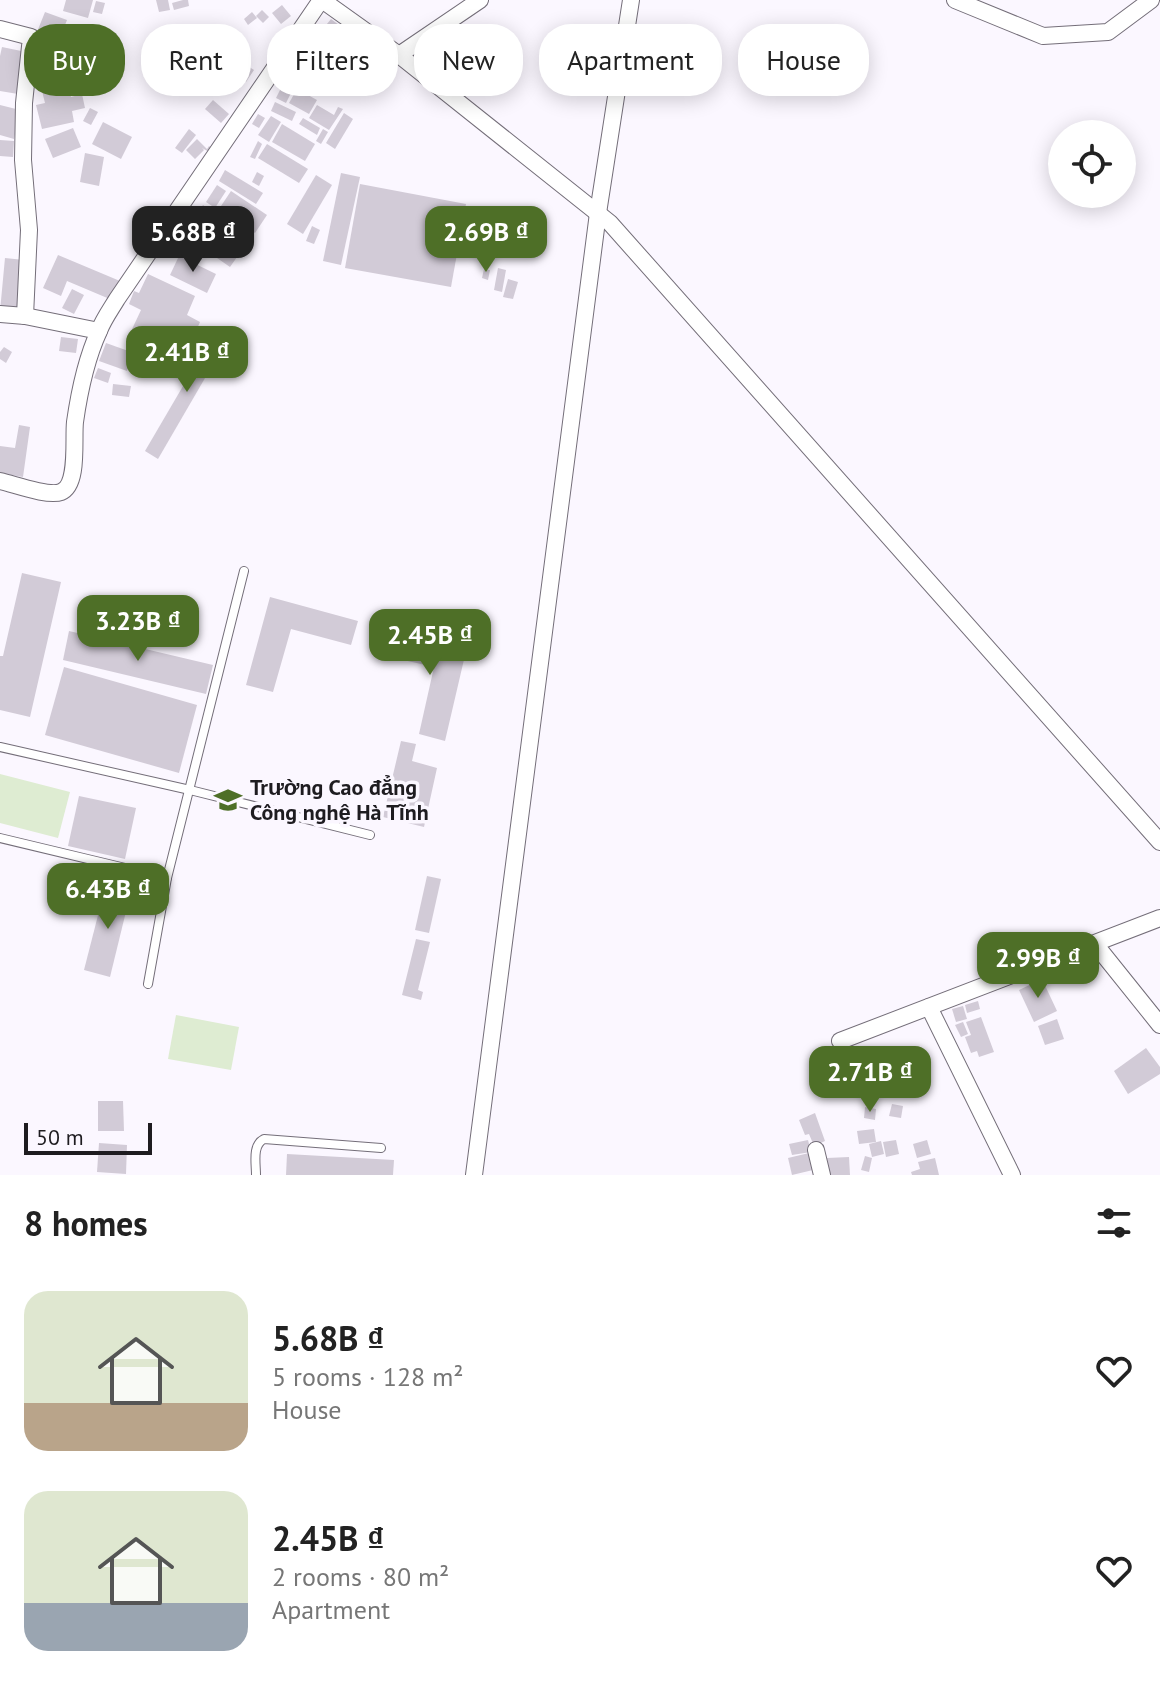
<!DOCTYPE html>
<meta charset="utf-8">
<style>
:root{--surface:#fff;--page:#f6f6f6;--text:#222;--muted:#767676;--accent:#4e6f27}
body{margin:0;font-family:"PT Sans",sans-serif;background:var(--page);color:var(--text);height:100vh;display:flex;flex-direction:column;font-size:30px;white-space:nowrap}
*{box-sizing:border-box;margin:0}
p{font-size:26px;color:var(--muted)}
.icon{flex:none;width:44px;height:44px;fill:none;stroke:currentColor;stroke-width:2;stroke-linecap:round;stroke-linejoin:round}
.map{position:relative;height:1175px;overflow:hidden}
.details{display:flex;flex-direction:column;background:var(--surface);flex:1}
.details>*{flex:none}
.hud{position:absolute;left:24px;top:24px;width:1112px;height:72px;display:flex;gap:16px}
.controls{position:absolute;left:1048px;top:120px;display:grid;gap:16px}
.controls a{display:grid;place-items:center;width:88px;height:88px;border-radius:50%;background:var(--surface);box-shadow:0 4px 20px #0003;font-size:40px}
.scale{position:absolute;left:24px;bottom:20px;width:128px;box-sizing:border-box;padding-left:8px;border:4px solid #1e1c20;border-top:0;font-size:22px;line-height:28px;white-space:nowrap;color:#1e1c20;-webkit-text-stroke:6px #fbf7ff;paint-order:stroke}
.price{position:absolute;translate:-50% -68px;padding:0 18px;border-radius:16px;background:var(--accent);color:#fff;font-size:26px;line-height:52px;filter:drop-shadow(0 2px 4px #0008)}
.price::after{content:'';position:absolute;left:50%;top:48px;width:24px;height:18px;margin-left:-12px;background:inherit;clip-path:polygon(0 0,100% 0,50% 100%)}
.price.active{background:#222;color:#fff}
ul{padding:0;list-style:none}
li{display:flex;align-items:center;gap:24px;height:200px;padding:0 24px}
li span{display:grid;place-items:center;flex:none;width:224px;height:160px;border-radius:24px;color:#555}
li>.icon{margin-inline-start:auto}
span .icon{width:96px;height:96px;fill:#fffc;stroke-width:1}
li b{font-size:34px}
h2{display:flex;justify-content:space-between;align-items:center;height:96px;padding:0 24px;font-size:34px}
.chip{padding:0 28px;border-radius:32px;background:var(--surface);box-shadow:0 4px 20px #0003;font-size:28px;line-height:72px}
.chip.active{background:var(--accent);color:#fff}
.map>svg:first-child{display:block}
.green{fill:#deecd2}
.building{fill:#d2cbd7}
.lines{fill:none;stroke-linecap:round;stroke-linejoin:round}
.lane-casing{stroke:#746e79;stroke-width:10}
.street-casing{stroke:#746e79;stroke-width:18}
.lane{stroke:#fff;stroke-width:8}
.street{stroke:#fff;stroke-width:16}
.labels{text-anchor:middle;stroke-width:7;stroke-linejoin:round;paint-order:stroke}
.poi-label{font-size:22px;font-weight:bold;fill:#1e1c20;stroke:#fbf7ff;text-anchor:start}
</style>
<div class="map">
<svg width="1160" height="1175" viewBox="0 0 1160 1175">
<rect width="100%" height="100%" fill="#fbf7ff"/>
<!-- green -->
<g class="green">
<path d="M0,774L70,792L58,838L0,823Z"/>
<path d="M176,1015L239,1027L231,1070L168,1059Z"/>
</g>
<!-- building -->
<g class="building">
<path d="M66,0H93L88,18L63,11Z"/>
<path d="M156,0H168L170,10L159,12Z"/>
<path d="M183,0H188L189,6L174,10L172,3Z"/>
<path d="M96,1L105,3L102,14L93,12Z"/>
<path d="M282,5L291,16L281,24L272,13Z"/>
<path d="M262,10L269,17L263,23L256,16Z"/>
<path d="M45,12L67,20L55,50L33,42Z"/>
<path d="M252,12L257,18L248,25L244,19Z"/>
<path d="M331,19L343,28L334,40L322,30Z"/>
<path d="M347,32L366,47L356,59L337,44Z"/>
<path d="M223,34L234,41L230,47L219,39Z"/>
<path d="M87,39L98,41L97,50L86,49Z"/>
<path d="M219,43L229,50L217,65L208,58Z"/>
<path d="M2,47L26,52L18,94L0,91V56Z"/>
<path d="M70,47L104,53L102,69L67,64Z"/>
<path d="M336,49L347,56L343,62L332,54Z"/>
<path d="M314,53L321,56L315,65L309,61Z"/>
<path d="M55,54L66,57L63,67L52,64Z"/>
<path d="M229,54L254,70L246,82L221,66Z"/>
<path d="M303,54L309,58L301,69L295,65Z"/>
<path d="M332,56L340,62L334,71L326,65Z"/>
<path d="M352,58L356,61L341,81L337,78Z"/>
<path d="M306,65L315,71L310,79L301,74Z"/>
<path d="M320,66L336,76L329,88L313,78Z"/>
<path d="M65,69L71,97L82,94L85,108L72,111L74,122L42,129L36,105L45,103L41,87L55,84L53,72Z"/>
<path d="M227,75L243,84L239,89L224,80Z"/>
<path d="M284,82L294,87L286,103L276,98Z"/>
<path d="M297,89L317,100L309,114L289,103Z"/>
<path d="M213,100L229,114L221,123L205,109Z"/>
<path d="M275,102L296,112L292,121L271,111Z"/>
<path d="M0,105L20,110L14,139L0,135Z"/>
<path d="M317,105L334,115L338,107L343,109L329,130L309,118Z"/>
<path d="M90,108L98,112L91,125L83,121Z"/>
<path d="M344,113L353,119L335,149L326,143Z"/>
<path d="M258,114L265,118L259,128L252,124Z"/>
<path d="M271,116L281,122L269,142L258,135Z"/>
<path d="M303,118L320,128L317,135L299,124Z"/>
<path d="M103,122L132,137L121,159L92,144Z"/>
<path d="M282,124L315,144L305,161L272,142Z"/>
<path d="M73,128L81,147L53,158L45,139Z"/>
<path d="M189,129L196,135L182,153L175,148Z"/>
<path d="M323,129L328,132L321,144L316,141Z"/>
<path d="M197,139L207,149L209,146L212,148L209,152L202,148L204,150L195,159L186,150Z"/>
<path d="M0,140L14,141L13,157L0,156Z"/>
<path d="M258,141L262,144L255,159L250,157Z"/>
<path d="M267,144L308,169L299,183L258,158Z"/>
<path d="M85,153L104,157L99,186L80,182Z"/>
<path d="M225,170L263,193L256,204L219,181Z"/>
<path d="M257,172L264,176L259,186L252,182Z"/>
<path d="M341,173L360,177L341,265L323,261Z"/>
<path d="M316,175L332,185L303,234L287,224Z"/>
<path d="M360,184L466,204L451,287L345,268Z"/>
<path d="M217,185L226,191L215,208L206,202Z"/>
<path d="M231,191L267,215L255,233L219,209Z"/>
<path d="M203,205L253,242L249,248L198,212Z"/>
<path d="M194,215L203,221L200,225L232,247L234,245L242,250L230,267L181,233Z"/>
<path d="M312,226L320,230L314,244L306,241Z"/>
<path d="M58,255L120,281L112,300L67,281L61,296L43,288Z"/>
<path d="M179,256L216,274L207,293L170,275Z"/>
<path d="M5,258L24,260L18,313L0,311Z"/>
<path d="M498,268L506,270L502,292L494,290Z"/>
<path d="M484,269L490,270L488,280L482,278Z"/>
<path d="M148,274L195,296L187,315L200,322L180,367L126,342L141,310L129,304L134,291L139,293Z"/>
<path d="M508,279L518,282L513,299L503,297Z"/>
<path d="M72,289L84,295L74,314L62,308Z"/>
<path d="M217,328L230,335L158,459L145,451Z"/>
<path d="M61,337L78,339L76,353L59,351Z"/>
<path d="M106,343L134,353L127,371L99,361Z"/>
<path d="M4,347L12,352L6,363L0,359V352Z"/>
<path d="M98,368L111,373L108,383L94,378Z"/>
<path d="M113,384L131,386L129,397L112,395Z"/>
<path d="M19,425L30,427L23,477L0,473V446L15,448Z"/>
<path d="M22,573L61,582L30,717L0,710V656H3Z"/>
<path d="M270,597L358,621L351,645L291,629L273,692L246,685Z"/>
<path d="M69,631L213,665L206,694L63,660Z"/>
<path d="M382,631L466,651L445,741L419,734L434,667L377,654Z"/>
<path d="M64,667L197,705L179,773L45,735Z"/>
<path d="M401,741L416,744L412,761L437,768L424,827L383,817Z"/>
<path d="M79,796L136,808L125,859L68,846Z"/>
<path d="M427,876L441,879L429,933L415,930Z"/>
<path d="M106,884L131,891L110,977L84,970Z"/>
<path d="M416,939L430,942L418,990L423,992L421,1000L402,995Z"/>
<path d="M1042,979L1057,1011L1034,1022L1019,990Z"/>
<path d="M978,1001L980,1009L967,1013L965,1005Z"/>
<path d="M963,1006L967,1019L956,1022L952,1009Z"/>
<path d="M981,1017L994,1052L979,1057L977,1051L971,1053L965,1037L971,1035L966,1022Z"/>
<path d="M1057,1019L1064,1039L1045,1045L1038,1026Z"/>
<path d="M963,1022L968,1034L961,1037L955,1025Z"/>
<path d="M1146,1048L1160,1067V1074L1128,1094L1114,1071Z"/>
<path d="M844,1077L858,1078L855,1098L841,1096L842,1089L835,1088L836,1079H843Z"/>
<path d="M98,1101H123L124,1131H98Z"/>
<path d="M892,1104L903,1106L901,1118L889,1116Z"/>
<path d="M865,1107L876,1109L875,1120L864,1118Z"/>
<path d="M815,1113L825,1141L814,1146L809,1134L805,1135L799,1120Z"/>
<path d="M874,1129L876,1142L859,1144L857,1131Z"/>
<path d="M808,1140L811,1152L792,1155L789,1144Z"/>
<path d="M896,1140L899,1154L886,1157L883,1142Z"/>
<path d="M927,1140L931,1154L917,1158L913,1144Z"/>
<path d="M881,1141L884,1154L872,1157L869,1144Z"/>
<path d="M99,1143L127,1145L126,1174L97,1172Z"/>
<path d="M809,1153L813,1170L792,1175L788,1158Z"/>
<path d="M287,1154L394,1160L393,1175H286Z"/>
<path d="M865,1156L872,1158L869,1172L861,1170Z"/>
<path d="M849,1157L850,1175H828L827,1158Z"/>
<path d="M935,1158L939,1175H912L911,1172L920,1169L918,1162Z"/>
</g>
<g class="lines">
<!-- lane casing -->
<g class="lane-casing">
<g id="lane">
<path d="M0,747L190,790L370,835"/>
<path d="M0,838L167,878"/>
<path d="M148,984L167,878L244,571"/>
<path d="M256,1175C256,1163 252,1145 264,1139L381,1148"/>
</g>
</g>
<!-- street casing -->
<g class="street-casing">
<g id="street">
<path d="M322,0L399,55L480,0"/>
<path d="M955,0L1043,36L1108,32L1151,0"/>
<path d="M0,29L31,37L24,103L23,160L29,230L25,316"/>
<path d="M399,55L610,223L1160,842"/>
<path d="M0,314L25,316L99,331"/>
<path d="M0,481C14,484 48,497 61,492C79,485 73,439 75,422C79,394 87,357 99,331C103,320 111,309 117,299L321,0"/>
<path d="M1095,944L1160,1025"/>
<path d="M929,1007L1012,1175"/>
<path d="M840,1041L1160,918"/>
<path d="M816,1150L822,1175"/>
<path d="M474,1175L598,213L631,0"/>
</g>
</g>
<!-- lane -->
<use href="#lane" class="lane"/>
<!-- street -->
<use href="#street" class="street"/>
</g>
<!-- icons -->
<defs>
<g id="university-bare" transform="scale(2.16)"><path d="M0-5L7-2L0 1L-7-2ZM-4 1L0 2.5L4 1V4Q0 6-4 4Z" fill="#4e6f27" stroke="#fbf7ff" stroke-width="2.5" paint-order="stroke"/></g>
</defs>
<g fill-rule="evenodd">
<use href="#university-bare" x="228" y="800"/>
</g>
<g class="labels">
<!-- poi labels -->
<g class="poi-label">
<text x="250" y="795">Trường Cao đẳng<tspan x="250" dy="25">Công nghệ Hà Tĩnh</tspan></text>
</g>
</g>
</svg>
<div class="controls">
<a><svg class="icon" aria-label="locate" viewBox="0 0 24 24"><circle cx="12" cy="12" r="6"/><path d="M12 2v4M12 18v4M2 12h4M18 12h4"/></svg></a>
</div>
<div class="scale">50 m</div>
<b class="price active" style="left:193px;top:274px">5.68B ₫</b>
<b class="price" style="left:486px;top:274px">2.69B ₫</b>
<b class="price" style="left:187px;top:394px">2.41B ₫</b>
<b class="price" style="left:138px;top:663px">3.23B ₫</b>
<b class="price" style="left:430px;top:677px">2.45B ₫</b>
<b class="price" style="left:108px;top:931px">6.43B ₫</b>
<b class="price" style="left:1038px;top:1000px">2.99B ₫</b>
<b class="price" style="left:870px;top:1114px">2.71B ₫</b>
<div class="hud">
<a class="chip active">Buy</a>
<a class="chip">Rent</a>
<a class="chip">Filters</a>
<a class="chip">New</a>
<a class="chip">Apartment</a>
<a class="chip">House</a>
</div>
</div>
<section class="details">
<h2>8 homes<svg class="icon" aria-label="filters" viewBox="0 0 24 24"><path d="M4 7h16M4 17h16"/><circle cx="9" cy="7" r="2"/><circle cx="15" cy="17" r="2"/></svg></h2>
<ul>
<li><span style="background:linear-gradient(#dfe7d0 70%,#b9a48a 0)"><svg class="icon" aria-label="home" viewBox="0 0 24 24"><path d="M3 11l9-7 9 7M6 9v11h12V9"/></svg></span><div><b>5.68B ₫</b><p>5 rooms · 128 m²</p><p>House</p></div><svg class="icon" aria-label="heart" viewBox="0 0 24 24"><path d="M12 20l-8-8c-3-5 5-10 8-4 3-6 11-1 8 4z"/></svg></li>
<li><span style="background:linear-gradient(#dfe7d0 70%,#9aa5b1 0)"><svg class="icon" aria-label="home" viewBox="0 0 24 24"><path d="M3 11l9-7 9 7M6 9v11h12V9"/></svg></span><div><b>2.45B ₫</b><p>2 rooms · 80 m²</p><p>Apartment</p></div><svg class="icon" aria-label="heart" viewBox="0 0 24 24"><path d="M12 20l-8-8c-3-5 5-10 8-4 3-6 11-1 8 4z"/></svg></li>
</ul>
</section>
